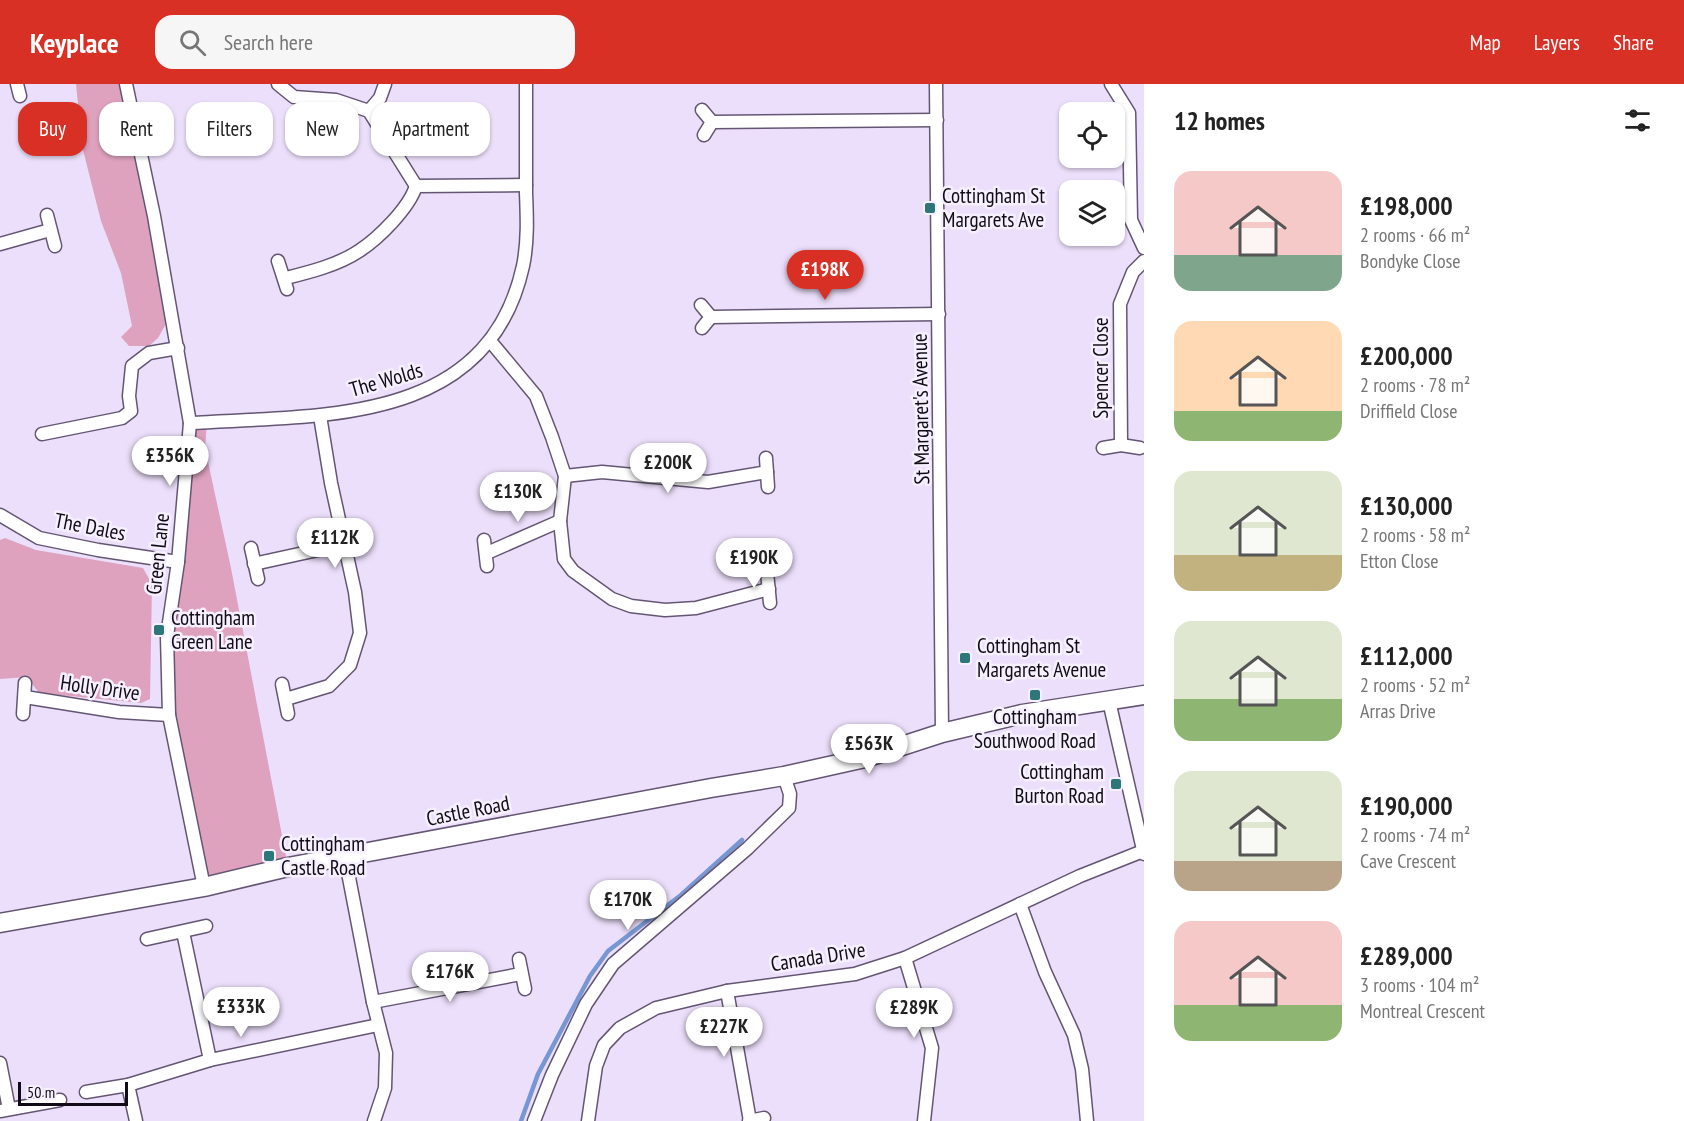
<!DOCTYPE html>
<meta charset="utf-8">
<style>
:root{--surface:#fff;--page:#f6f6f6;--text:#222;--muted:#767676;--accent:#d93025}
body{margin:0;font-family:"PT Sans Narrow",sans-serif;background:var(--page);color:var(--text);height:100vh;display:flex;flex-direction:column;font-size:22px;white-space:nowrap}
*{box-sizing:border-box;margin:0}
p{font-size:20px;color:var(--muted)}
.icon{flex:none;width:33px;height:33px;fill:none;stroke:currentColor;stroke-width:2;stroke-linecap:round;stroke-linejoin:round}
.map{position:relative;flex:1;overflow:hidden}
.panel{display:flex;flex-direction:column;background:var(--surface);width:540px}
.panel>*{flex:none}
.banner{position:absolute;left:18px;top:18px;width:570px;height:54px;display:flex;gap:12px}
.buttons{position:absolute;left:1059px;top:18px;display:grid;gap:12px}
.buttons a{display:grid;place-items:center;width:66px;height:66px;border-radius:12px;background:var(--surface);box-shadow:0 2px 4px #0004;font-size:30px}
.scale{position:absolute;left:18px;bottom:15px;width:110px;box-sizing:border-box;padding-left:6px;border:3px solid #100b16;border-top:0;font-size:16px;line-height:21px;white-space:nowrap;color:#100b16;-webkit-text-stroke:4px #f6f0fe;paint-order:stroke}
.price{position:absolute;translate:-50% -51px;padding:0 14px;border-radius:21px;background:#fff;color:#222;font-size:20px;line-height:39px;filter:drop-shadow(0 2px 3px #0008)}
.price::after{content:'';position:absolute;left:50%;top:36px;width:18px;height:14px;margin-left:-9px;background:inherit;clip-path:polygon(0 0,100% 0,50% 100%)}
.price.on{background:var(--accent);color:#fff}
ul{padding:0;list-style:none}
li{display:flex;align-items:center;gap:18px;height:150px;padding:0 30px}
li span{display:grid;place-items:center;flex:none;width:168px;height:120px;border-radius:18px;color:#555}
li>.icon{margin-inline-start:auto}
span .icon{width:72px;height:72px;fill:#fffc;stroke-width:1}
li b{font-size:26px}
h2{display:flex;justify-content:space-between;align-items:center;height:72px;padding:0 30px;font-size:26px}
.pill{padding:0 21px;border-radius:18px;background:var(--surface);box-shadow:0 2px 4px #0004;font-size:21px;line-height:54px}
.pill.on{background:var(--accent);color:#fff}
header{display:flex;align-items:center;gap:36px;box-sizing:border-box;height:84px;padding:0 30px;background:var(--accent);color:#fff}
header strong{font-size:28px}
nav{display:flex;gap:33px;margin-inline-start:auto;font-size:21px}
.search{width:420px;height:54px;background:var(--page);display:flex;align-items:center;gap:15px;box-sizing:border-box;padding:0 21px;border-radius:18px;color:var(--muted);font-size:22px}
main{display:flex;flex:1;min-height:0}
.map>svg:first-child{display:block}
.green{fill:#dea2bf}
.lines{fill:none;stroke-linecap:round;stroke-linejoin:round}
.stream{stroke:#7797d4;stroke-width:4.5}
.street-casing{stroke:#645673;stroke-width:15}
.secondary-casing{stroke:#645673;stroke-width:21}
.street{stroke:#fff;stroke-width:12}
.secondary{stroke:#fff;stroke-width:18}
.poi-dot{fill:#2d777a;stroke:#f6f0fe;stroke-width:2}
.labels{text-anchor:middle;stroke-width:5;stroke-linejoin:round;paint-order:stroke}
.poi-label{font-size:21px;fill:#100b16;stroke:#f6f0fe;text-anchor:start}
.street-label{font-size:21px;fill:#100b16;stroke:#f6f0fe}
</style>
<header>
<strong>Keyplace</strong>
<div class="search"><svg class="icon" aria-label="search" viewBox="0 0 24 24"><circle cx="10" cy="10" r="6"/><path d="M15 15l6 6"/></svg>Search here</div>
<nav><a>Map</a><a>Layers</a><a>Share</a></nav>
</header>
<main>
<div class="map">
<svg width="1144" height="1037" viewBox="0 0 1144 1037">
<rect width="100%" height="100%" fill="#ecdffb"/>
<!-- green -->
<g class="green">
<path d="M76,0H126L172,229L158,254L149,262H129L121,253L132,242L121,189L101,137L82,62Z"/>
<path d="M207,338L205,364L231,484L288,783L204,803L169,631L167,552L190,339Z"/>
<path d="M5,454L36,466L143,484L152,500L150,615L141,619L39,609L27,593L0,595V456Z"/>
</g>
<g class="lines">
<!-- stream -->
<path class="stream" d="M521,1037L538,990L590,892L608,867L681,811L742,756"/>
<!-- street casing -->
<g class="street-casing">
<g id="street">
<path d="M17,0L20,12"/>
<path d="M126,0L154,132L190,339L178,478L167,552L169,631L204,803"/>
<path d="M278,0L294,13L336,16L369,27L416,102"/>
<path d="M936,0L942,649"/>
<path d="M1111,0L1129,29L1131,136L1144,164"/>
<path d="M702,26L712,38L704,51"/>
<path d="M369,27L380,14L385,0"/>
<path d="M712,38L937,36"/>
<path d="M47,131L55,162"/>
<path d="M0,160L50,146"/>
<path d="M278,177L287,205"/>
<path d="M286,194C310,188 338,181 359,167C379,154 409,124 416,102L526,101"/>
<path d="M701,221L711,233L702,244"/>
<path d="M711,233L939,230"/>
<path d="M491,258L536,312L552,353L565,392L560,437L564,475L573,487L612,515L631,522L665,526L696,524L769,505"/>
<path d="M190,339C321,331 488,342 523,182C528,158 527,133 526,109C526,73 526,36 526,0"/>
<path d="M42,350L122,334L131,327L129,312L132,282L149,269L178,264"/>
<path d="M1121,361L1120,220L1133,188L1144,177"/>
<path d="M1103,364L1121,361L1140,364"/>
<path d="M766,374L768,403"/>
<path d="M565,392L602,388L708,398L767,388"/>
<path d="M0,431L39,454L98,466L178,478"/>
<path d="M484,456L487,482"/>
<path d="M251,464L258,495"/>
<path d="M487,469L560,437"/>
<path d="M254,480L345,460"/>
<path d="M767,488L770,519"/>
<path d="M282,600L288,630"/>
<path d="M25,613L119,628L169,631"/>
<path d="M286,615L329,602L350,581L360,549L355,508L331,399L320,332"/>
<path d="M1109,617L1144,770"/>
<path d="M23,630L25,599"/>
<path d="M345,773L373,918L386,969L385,1004L374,1037"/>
<path d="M1020,820L1045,888L1074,951L1082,985L1087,1037"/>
<path d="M183,848L210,976L378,941"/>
<path d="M147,855L206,842"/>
<path d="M905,874L932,964L924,1037"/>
<path d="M519,875L525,905"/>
<path d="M727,907L750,1037"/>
<path d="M373,918L521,890"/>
<path d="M0,979L9,1025"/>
<path d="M128,1001L136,1037"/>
<path d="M86,1008L128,1001L210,976"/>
<path d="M0,1027L60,1016"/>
<path d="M534,1037L552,991L586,920L613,880L748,764L789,724L790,710L784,692"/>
<path d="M588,1037L596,982L604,961L620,944L656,924L727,907L855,890L905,874L1080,792L1143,767"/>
<path d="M749,1037L764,1034"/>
</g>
</g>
<!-- secondary casing -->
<g class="secondary-casing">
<path id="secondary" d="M0,839L204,803L288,783L711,704L784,692L865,674L942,649L1022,630L1144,611"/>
</g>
<!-- street -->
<use href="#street" class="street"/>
<!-- secondary -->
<use href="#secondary" class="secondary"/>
</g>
<!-- markers -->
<g class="poi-dot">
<rect x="924" y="118" width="12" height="12" rx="3"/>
<rect x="153" y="540" width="12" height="12" rx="3"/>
<rect x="959" y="568" width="12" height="12" rx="3"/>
<rect x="1029" y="605" width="12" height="12" rx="3"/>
<rect x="1110" y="694" width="12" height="12" rx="3"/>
<rect x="263" y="766" width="12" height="12" rx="3"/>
</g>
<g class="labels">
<!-- poi labels -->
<g class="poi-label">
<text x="942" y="119">Cottingham St<tspan x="942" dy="24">Margarets Ave</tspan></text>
<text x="171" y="541">Cottingham<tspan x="171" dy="24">Green Lane</tspan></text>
<text x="977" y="569">Cottingham St<tspan x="977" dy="24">Margarets Avenue</tspan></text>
<text x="1035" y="640" text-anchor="middle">Cottingham<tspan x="1035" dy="24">Southwood Road</tspan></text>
<text x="1104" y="695" text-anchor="end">Cottingham<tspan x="1104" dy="24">Burton Road</tspan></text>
<text x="281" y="767">Cottingham<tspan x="281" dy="24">Castle Road</tspan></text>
</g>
<!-- street labels -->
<g class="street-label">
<text transform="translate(1101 284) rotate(-90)" y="7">Spencer Close</text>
<text transform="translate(386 296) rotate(-16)" y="7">The Wolds</text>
<text transform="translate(921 325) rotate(-91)" y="7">St Margaret's Avenue</text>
<text transform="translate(90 443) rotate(11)" y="7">The Dales</text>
<text transform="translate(158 470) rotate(-84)" y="7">Green Lane</text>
<text transform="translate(100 604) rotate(8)" y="7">Holly Drive</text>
<text transform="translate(468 727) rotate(-11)" y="7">Castle Road</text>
<text transform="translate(818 873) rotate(-9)" y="7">Canada Drive</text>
</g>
</g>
</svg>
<div class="buttons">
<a><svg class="icon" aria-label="locate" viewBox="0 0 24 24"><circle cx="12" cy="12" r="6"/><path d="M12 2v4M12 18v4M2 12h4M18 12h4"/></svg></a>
<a><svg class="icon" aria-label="layers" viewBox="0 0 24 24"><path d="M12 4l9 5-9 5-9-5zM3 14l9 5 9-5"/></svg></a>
</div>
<div class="scale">50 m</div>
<b class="price on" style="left:825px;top:217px">£198K</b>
<b class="price" style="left:170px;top:403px">£356K</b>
<b class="price" style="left:668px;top:410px">£200K</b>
<b class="price" style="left:518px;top:439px">£130K</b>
<b class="price" style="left:335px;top:485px">£112K</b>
<b class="price" style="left:754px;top:505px">£190K</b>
<b class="price" style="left:869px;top:691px">£563K</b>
<b class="price" style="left:628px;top:847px">£170K</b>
<b class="price" style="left:450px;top:919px">£176K</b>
<b class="price" style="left:241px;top:954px">£333K</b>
<b class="price" style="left:914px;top:955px">£289K</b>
<b class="price" style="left:724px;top:974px">£227K</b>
<div class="banner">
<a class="pill on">Buy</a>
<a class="pill">Rent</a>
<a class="pill">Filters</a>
<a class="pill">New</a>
<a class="pill">Apartment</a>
</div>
</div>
<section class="panel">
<h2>12 homes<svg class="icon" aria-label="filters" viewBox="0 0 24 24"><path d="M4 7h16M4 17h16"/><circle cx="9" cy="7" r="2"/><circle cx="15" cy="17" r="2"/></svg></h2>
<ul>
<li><span style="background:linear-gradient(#f6c9c9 70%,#7fa58c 0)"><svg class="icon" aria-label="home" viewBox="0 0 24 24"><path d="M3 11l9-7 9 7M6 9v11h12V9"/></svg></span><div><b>£198,000</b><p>2 rooms · 66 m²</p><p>Bondyke Close</p></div></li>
<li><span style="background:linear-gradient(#ffd9b3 75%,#8fb573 0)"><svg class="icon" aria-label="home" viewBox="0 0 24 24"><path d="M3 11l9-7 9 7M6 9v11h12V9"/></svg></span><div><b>£200,000</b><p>2 rooms · 78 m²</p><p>Driffield Close</p></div></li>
<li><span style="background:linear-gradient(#dfe7d0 70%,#c2b280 0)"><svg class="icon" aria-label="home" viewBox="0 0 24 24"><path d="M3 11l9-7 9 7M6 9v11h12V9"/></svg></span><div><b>£130,000</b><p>2 rooms · 58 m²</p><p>Etton Close</p></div></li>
<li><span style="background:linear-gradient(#dfe7d0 65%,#8fb573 0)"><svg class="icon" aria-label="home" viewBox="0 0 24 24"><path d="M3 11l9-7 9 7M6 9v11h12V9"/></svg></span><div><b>£112,000</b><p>2 rooms · 52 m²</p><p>Arras Drive</p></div></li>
<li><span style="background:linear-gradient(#dfe7d0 75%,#b9a48a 0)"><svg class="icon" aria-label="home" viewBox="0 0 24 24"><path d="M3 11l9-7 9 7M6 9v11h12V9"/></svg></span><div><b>£190,000</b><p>2 rooms · 74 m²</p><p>Cave Crescent</p></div></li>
<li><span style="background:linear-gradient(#f6c9c9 70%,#8fb573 0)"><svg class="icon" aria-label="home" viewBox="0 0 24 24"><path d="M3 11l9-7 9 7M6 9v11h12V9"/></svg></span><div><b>£289,000</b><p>3 rooms · 104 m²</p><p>Montreal Crescent</p></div></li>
</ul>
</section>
</main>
